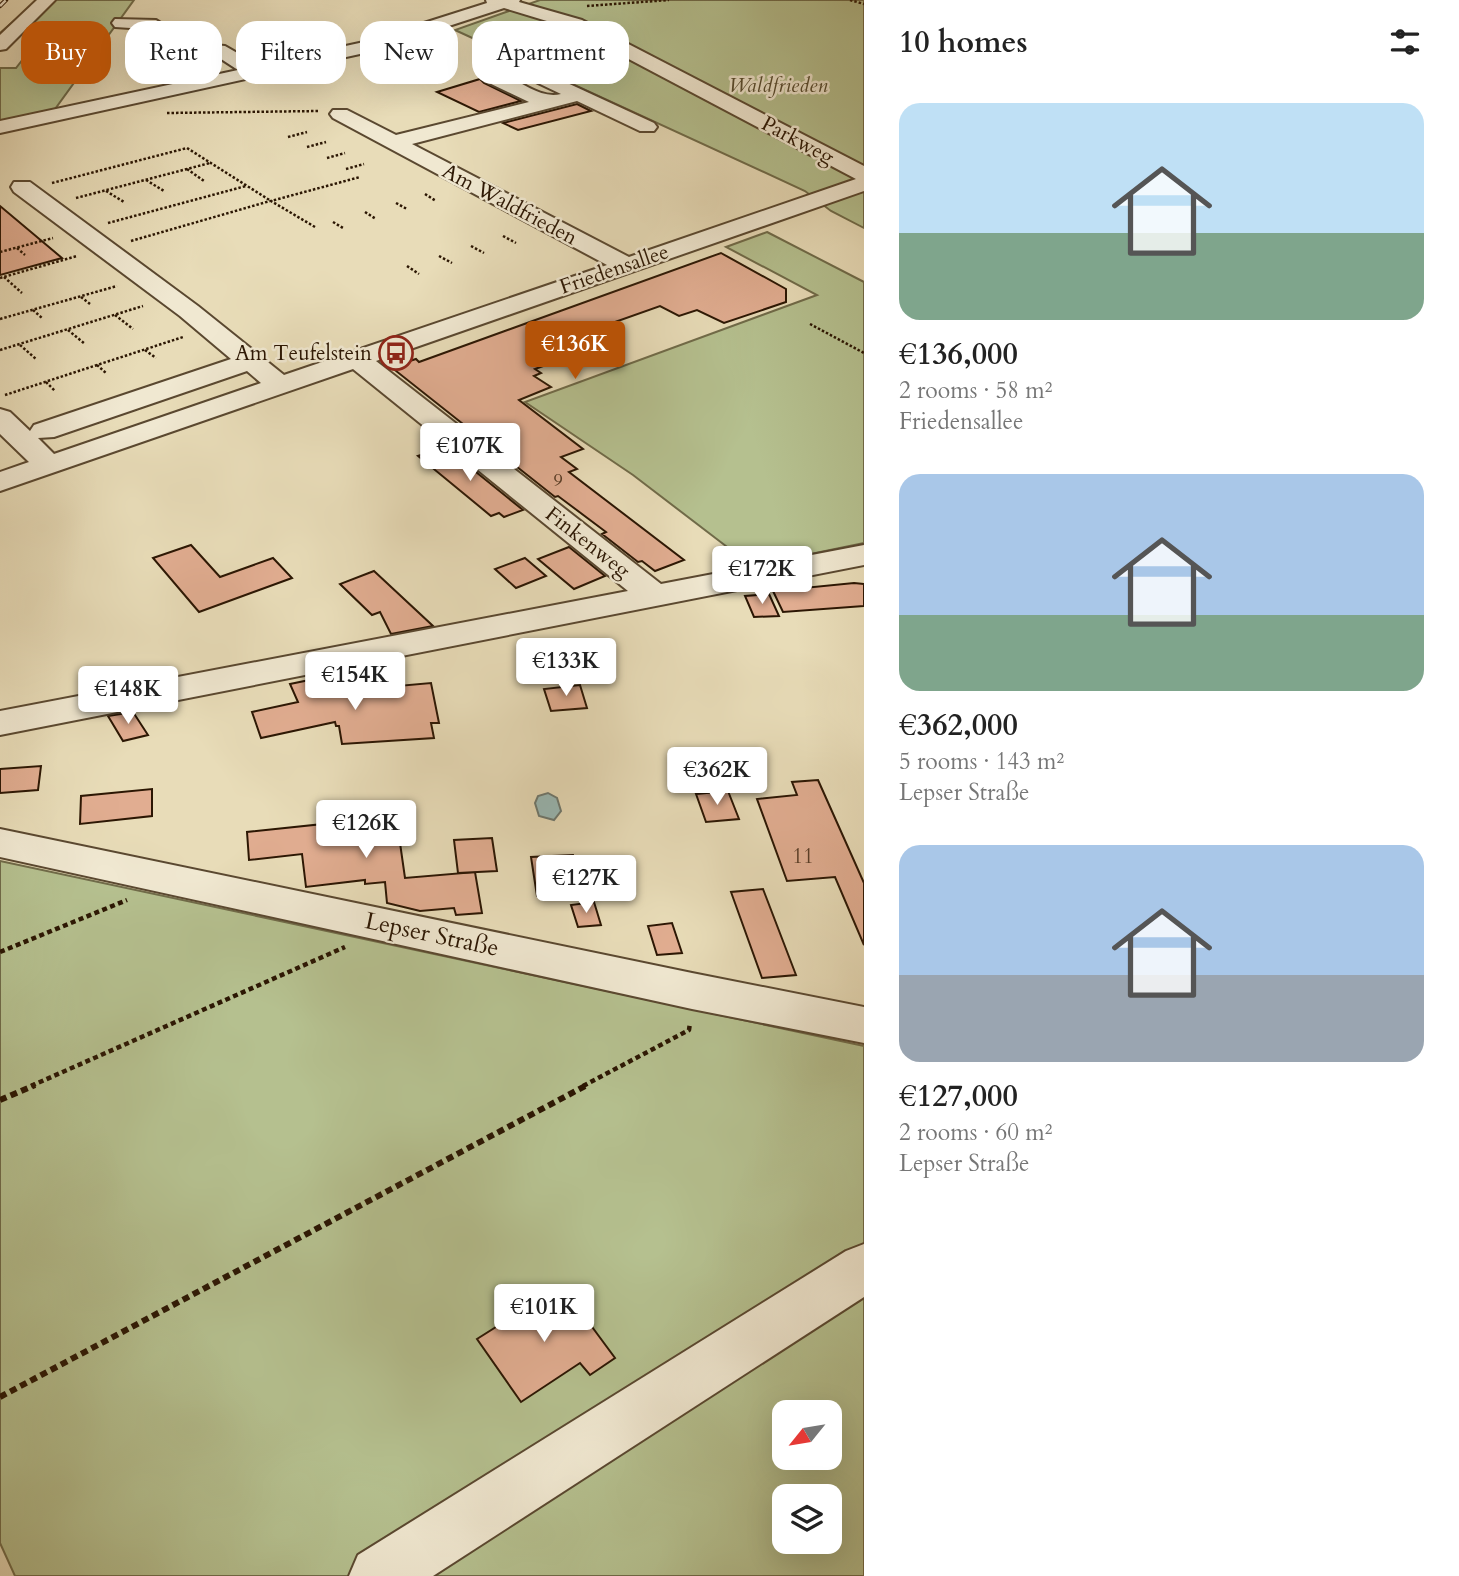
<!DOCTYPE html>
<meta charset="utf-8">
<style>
:root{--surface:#fff;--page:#f6f6f6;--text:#222;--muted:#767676;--accent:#b45309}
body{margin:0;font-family:Cardo,serif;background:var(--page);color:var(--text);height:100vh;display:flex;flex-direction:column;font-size:26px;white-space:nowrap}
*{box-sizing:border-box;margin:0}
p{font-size:23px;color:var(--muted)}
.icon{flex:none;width:38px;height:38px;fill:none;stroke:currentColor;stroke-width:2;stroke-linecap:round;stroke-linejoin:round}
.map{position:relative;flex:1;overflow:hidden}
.sheet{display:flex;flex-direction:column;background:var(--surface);width:595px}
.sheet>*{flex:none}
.hud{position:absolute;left:21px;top:21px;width:665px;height:63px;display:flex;gap:14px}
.needle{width:46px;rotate:240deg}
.fabs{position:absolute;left:772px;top:1400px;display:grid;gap:14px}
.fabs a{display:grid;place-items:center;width:70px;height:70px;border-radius:14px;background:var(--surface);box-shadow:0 7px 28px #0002;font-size:35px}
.price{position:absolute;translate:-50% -60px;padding:0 16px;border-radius:7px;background:#fff;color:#222;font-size:23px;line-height:46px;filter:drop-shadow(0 2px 4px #0008)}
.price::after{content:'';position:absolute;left:50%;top:42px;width:21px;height:16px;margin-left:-10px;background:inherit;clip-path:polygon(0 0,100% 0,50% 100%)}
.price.active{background:var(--accent);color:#fff}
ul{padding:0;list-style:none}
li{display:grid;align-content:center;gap:14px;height:371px;padding:0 35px}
li span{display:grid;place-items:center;height:217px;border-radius:21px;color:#555}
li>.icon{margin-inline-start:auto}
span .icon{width:126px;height:126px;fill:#fffc;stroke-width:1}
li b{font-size:30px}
h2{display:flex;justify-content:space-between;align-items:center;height:84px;padding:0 35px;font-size:30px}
.chip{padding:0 24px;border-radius:21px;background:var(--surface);box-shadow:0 7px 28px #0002;font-size:24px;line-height:63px}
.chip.active{background:var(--accent);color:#fff}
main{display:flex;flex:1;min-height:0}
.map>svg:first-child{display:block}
.green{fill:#b5c08f;stroke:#706b49;stroke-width:2;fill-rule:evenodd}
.water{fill:#99bab7;stroke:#6d786f;stroke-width:2}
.building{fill:#e1ad91;stroke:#2b1603;stroke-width:2}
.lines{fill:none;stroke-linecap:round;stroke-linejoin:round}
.minor-casing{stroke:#5a4830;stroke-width:4}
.path-far2{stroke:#2b1603;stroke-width:2.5;stroke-dasharray:2.5 2;stroke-linecap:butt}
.path-far1{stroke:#2b1603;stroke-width:4.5;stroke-dasharray:5 3.5;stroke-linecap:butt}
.path{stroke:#2b1603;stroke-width:6;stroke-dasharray:7 4.5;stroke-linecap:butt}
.minor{fill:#f0e8d1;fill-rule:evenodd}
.rail-casing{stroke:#2b1603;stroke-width:4.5}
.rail{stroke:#f0e8d1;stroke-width:2.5;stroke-dasharray:8;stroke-linecap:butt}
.labels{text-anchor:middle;stroke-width:5;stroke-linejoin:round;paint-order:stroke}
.far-number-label{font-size:18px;fill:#583c26}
.far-park-label{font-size:21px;font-style:italic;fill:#54492d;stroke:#f0e8d1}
.far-street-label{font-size:21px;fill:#2b1603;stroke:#f0e8d1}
.far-poi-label{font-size:21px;fill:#2b1603;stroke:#f0e8d1;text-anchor:end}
.number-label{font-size:21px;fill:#583c26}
.street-label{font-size:24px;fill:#2b1603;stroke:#f0e8d1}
</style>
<main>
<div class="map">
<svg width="864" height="1576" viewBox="0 0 864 1576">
<rect width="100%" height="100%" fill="#e8dcb8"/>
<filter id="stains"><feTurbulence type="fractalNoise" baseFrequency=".00286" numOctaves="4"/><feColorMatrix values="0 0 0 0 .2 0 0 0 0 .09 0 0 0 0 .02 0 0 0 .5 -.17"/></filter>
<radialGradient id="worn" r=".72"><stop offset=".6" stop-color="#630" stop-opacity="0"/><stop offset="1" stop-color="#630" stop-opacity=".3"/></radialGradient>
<!-- green -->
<g class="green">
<path d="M38,0H134L55,109L0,121V68H16L47,28L22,27L0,49V33Z"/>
<path d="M540,0H864V228L831,211L805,191L455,30Z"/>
<path d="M767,232L864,282V543L752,566L633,475L525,402L817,295L726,247Z"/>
<path d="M0,861L864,1046V1576H15L0,1543ZM784,1412H830V1458H784ZM784,1496H830V1542H784Z"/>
</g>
<!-- water -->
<path class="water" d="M548,793L557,798L561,811L554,820L539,816L535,803L538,796Z"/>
<!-- building -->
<g class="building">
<path d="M480,79L484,83L521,101L479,112L437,92Z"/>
<path d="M577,104L591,111L518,130L503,123Z"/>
<path d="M0,206L62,258L0,275Z"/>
<path d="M721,253L786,289V302L724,323L697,310L679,316L660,306L567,339L573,342L560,347L565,350L538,360L546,365L535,369L541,373L534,376L551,387L519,400L583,449L561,457L577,469L569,472L684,560L655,571L642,561L638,562L602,534L606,532L558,496L555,497L391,367L416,359L419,362Z"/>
<path d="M445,447L523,510L504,517L499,513L491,516L418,456Z"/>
<path d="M191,545L220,577L273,558L292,578L199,612L153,558Z"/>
<path d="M569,547L605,576L574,589L538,559Z"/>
<path d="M525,558L546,576L516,588L495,569Z"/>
<path d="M374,571L433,626L391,634L380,612L372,615L340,584Z"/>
<path d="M854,583L864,584V606L783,612L773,591Z"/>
<path d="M769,594L779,616L754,617L745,596Z"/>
<path d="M106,671L116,686L92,691L84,679Z"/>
<path d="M324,677L331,692L431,683L439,723H431L434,738L342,744L339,726H336L335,722L261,738L252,712L298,702L290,684Z"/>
<path d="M580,685L587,708L551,711L544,689Z"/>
<path d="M133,712L148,735L123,741L108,716Z"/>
<path d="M41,766L38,790L0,793V769Z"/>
<path d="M818,780L864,883V945L835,877L787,881L757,799L797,795L792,782Z"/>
<path d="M152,789V816L80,824L81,796Z"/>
<path d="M728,791L739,819L706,822L696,794Z"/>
<path d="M395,808L405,878L475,872L482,913L456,915L454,908L420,911L387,903L385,882L365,884V880L306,887L302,854L249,860L247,832L332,823L331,813Z"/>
<path d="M492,838L497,871L458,873L454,840Z"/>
<path d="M573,855L581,894L537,896L531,857Z"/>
<path d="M763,889L796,975L762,978L731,892Z"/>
<path d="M594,902L601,925L578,927L571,905Z"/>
<path d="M672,923L682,953L657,955L648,926Z"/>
<path d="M549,1287L557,1299L567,1293L615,1358L590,1375L580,1363L521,1402L477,1339L518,1313L515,1309Z"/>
</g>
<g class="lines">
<!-- minor casing -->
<g class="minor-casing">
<g id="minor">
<path d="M37,0H55L6,49L0,50V35Z"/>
<path d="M486,0H520L519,2L582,20L864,166V191L376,361L661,584L864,545V565L0,735V711L628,591L353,369L0,491V472L29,462L0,434V409L10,412L30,431L34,425L231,359L180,316L14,192L11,187L14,182H30L198,306L284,375L607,265L333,118L330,114L333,110H347L396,135L529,102L485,81L482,77L485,73C510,67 533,101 561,94L517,73L515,69L524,63L654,123L657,127L654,131H640L577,101L412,144L629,257L856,179L570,28L504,8L369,52L0,133V121L238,70L215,55L182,52L146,29L115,27L112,23L115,19L156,20L192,43L225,46L258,65L364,42L487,3ZM247,371L261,383L54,454L38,438L54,437Z"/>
<path d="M0,829L692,973L864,1007V1043L692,1009L0,857Z"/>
<path d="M864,1244V1297L433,1576H349L358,1555L846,1251Z"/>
</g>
</g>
<!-- path-far2 -->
<g class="path-far2">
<path d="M850,0L864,4"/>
<path d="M587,6L669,0"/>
<path d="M167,113L319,111"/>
<path d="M288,137L307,132"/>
<path d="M307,147L326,142"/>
<path d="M327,158L345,153"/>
<path d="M187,169L204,181"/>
<path d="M346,169L364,164"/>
<path d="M146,180L164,191"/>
<path d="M52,183L187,148L271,201"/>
<path d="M106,191L124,202"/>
<path d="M425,194L436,201"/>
<path d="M76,198L210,163"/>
<path d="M396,203L407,209"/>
<path d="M365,212L376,219"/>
<path d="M333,222L343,228"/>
<path d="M108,223L246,186"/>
<path d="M315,227L271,201L360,177"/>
<path d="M503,236L516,243"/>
<path d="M131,241L270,201"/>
<path d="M471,246L484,253"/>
<path d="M17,248L25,255"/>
<path d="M0,252L53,238"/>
<path d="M439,256L452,263"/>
<path d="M407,266L419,274"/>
<path d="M4,277L22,293"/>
<path d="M0,278L77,256"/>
<path d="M81,297L90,304"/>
<path d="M33,310L42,318"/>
<path d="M115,315L133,329"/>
<path d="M0,319L117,286"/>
<path d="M810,324L864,353"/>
<path d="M68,330L85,344"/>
<path d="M20,345L36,359"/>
<path d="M0,350L143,306"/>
<path d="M145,350L156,358"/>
<path d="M97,365L107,374"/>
<path d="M46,382L55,391"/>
<path d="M5,395L183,337"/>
</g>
<!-- path-far1 -->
<g class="path-far1">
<path d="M0,952L127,900"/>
<path d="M31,1086L345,947"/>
<path d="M583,1086L689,1030L690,1023"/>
</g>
<!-- path -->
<g class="path">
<path d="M0,1100L35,1085"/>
<path d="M0,1397L587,1085"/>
</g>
<!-- minor -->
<use href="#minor" class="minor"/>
<!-- rail casing -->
<g class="rail-casing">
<path id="rail" d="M0,6L6,0"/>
</g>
<!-- rail -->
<use href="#rail" class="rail"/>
</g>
<!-- icons -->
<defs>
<g id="bus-ring" transform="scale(1.75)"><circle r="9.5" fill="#f0e8d1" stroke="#8f2418" stroke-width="1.5"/><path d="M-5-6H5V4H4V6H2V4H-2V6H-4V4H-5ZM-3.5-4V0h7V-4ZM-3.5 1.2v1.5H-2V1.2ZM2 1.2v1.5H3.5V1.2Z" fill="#8f2418"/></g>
</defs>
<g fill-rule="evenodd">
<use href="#bus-ring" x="396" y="353"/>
</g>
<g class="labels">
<!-- far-number labels -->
<g class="far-number-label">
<text x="558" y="486">9</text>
</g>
<!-- far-park labels -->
<g class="far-park-label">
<text x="778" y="92">Waldfrieden</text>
</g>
<!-- far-street labels -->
<g class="far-street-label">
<text transform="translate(798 140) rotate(28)" y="7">Parkweg</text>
<text transform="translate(510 204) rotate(28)" y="7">Am Waldfrieden</text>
<text transform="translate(614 269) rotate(-19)" y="7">Friedensallee</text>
<text transform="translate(588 542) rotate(38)" y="7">Finkenweg</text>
</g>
<!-- far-poi labels -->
<g class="far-poi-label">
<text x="372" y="360">Am Teufelstein</text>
</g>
<!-- number labels -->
<g class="number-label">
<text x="803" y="863">11</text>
</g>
<!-- street labels -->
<g class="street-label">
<text transform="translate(432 934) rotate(12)" y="8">Lepser Straße</text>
</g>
</g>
<rect width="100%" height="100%" filter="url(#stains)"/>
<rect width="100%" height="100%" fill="url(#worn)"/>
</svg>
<div class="fabs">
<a><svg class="needle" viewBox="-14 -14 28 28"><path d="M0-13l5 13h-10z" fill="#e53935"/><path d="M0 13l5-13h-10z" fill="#767676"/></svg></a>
<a><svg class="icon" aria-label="layers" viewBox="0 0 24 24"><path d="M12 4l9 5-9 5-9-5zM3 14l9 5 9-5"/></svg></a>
</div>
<b class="price active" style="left:575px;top:381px">€136K</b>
<b class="price" style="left:470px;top:483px">€107K</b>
<b class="price" style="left:762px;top:606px">€172K</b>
<b class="price" style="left:566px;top:698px">€133K</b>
<b class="price" style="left:355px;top:712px">€154K</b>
<b class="price" style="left:128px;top:726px">€148K</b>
<b class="price" style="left:717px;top:807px">€362K</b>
<b class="price" style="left:366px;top:860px">€126K</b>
<b class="price" style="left:586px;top:915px">€127K</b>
<b class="price" style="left:544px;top:1344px">€101K</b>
<div class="hud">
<a class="chip active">Buy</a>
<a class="chip">Rent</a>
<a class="chip">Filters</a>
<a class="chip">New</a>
<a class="chip">Apartment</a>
</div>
</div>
<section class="sheet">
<h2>10 homes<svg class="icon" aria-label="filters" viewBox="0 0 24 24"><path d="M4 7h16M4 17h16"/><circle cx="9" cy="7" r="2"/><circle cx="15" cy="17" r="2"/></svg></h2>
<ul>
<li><span style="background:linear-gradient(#bfe0f5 60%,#7fa58c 0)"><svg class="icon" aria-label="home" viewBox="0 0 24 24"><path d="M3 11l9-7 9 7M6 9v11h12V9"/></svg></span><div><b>€136,000</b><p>2 rooms · 58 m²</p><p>Friedensallee</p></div></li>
<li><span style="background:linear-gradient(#a9c7e8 65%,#7fa58c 0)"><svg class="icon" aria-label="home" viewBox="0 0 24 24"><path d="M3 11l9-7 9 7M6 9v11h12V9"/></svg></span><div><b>€362,000</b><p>5 rooms · 143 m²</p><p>Lepser Straße</p></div></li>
<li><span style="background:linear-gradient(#a9c7e8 60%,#9aa5b1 0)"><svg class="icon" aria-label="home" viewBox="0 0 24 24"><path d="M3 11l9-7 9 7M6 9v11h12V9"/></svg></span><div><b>€127,000</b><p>2 rooms · 60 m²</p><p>Lepser Straße</p></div></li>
</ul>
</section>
</main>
